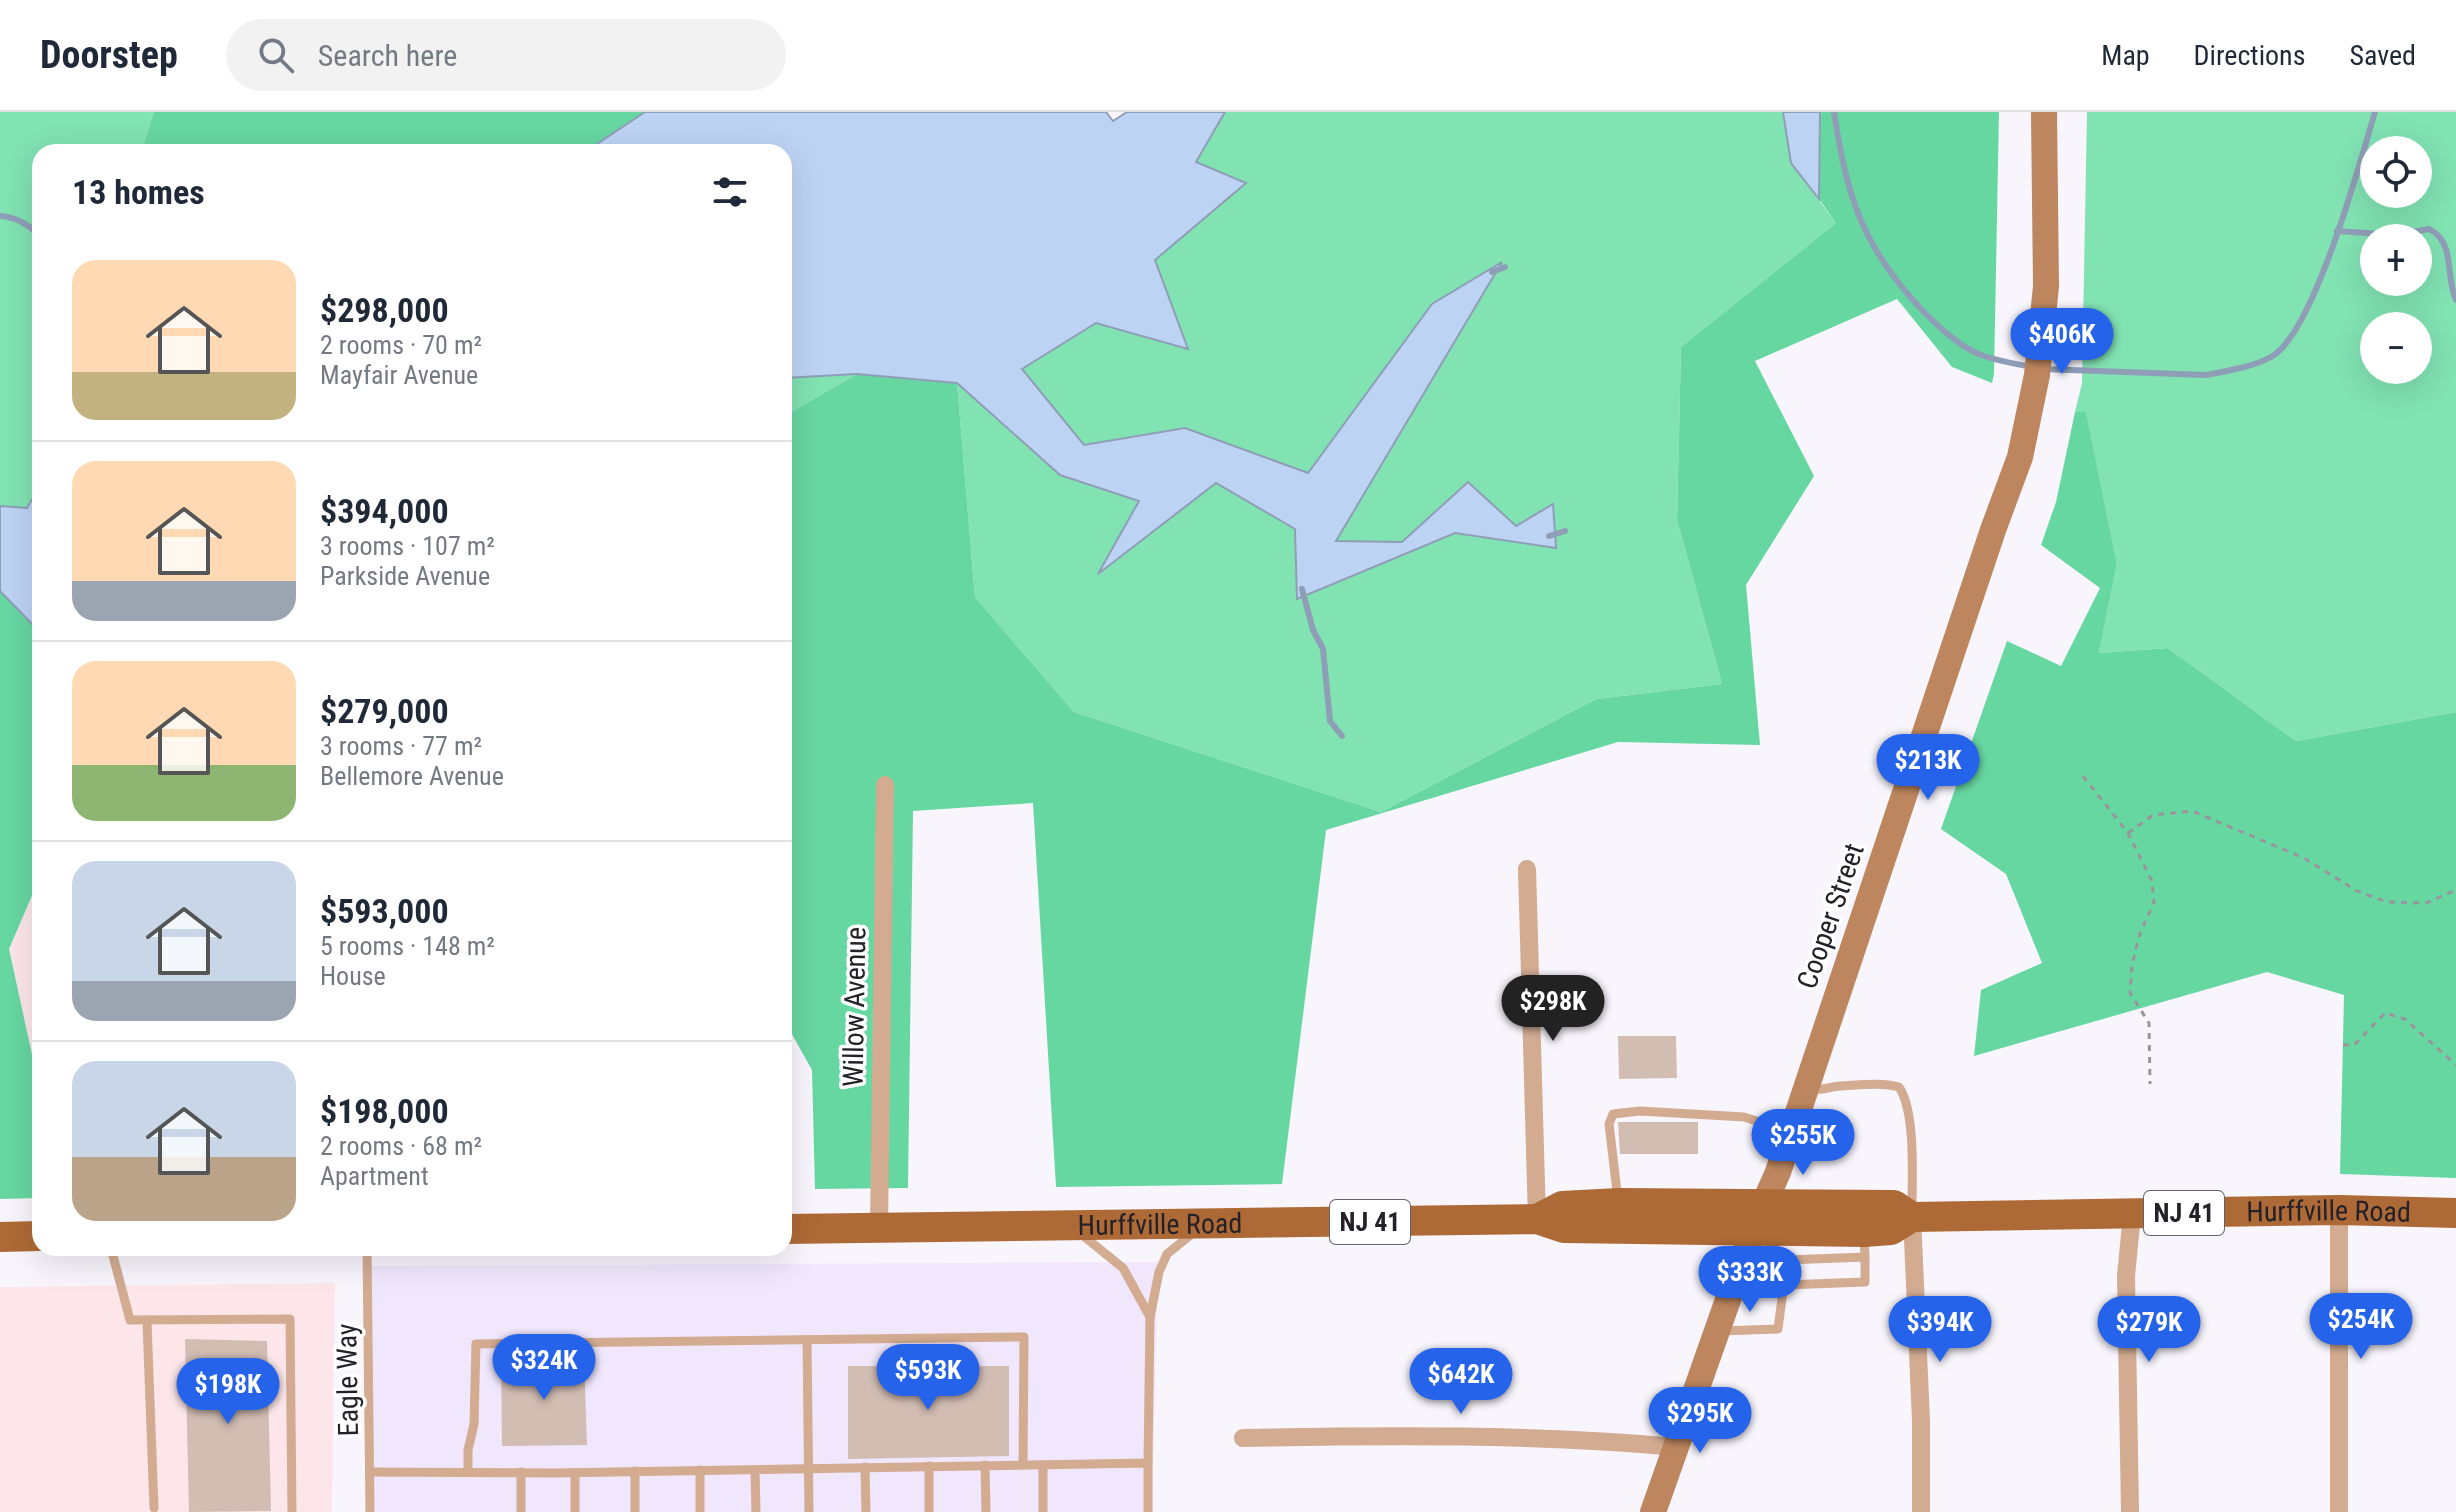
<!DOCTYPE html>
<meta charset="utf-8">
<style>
:root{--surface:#fff;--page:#f2f2f3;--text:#1f2937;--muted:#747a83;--line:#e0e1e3;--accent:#2563eb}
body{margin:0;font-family:"Roboto Condensed",sans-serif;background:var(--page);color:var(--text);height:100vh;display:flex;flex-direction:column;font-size:30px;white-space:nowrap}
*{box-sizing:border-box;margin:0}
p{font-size:26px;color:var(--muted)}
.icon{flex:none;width:44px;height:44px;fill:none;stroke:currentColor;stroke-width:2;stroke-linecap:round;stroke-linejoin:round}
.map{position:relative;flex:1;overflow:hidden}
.drawer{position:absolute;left:32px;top:32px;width:760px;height:1112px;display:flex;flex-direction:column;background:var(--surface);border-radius:24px;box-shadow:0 8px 32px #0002}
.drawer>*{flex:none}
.controls{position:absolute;left:2360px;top:24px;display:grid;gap:16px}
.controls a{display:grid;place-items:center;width:72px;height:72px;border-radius:50%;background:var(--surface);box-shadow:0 8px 32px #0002;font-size:40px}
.price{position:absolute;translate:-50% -68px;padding:0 18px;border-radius:28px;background:var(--accent);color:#fff;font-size:26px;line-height:52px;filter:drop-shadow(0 2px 4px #0008)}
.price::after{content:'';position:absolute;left:50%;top:48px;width:24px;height:18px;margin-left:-12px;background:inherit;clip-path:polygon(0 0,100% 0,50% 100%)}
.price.current{background:#222;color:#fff}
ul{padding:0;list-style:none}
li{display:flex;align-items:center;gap:24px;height:200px;padding:0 40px}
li+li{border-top:2px solid var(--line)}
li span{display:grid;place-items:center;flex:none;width:224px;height:160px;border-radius:24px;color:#555}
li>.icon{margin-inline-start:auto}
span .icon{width:96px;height:96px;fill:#fffc;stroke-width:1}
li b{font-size:34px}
h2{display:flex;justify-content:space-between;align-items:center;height:96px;padding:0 40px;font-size:34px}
header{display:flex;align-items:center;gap:48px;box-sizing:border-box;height:112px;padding:0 40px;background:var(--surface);border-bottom:2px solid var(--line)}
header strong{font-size:38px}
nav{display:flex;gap:44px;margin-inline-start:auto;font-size:28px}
.search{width:560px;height:72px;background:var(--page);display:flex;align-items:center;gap:20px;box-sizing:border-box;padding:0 28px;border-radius:44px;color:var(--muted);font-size:30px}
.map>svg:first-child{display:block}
.built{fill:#f0e7fd}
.industrial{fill:#fce6e9}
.green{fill:#81e2b2;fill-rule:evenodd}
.forest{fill:#67d7a2}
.water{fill:#bdd3f4;stroke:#8f9eb7;stroke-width:2}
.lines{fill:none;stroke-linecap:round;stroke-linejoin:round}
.stream{stroke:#8f9eb7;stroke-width:6}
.building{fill:#d2bdb3}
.path{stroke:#98959d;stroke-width:3;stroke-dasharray:6 6;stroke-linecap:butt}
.service{stroke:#d2ab91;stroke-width:9}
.minor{stroke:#d2ab91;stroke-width:18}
.secondary{stroke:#bd865e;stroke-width:26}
.primary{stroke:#ae6a36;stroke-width:30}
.labels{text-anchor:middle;stroke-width:7;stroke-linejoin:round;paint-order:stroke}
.shield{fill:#fff;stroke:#666468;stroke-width:2}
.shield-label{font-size:26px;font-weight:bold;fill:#242128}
.street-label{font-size:28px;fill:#242128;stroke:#fff}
</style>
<header>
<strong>Doorstep</strong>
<div class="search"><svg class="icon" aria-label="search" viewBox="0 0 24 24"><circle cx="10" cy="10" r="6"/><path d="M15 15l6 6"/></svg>Search here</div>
<nav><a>Map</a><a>Directions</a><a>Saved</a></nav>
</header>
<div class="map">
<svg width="2456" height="1400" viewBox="0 0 2456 1400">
<rect width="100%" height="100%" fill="#f8f5fd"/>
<!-- built -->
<path class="built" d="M1158,1150L1152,1400H370L368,1154Z"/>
<!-- industrial -->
<g class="industrial">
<path d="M40,765V979L9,837Z"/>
<path d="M335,1171L332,1400H0V1175Z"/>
</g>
<!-- green -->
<g class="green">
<path d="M0,0H154L141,40H40V374L27,396L0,394Z"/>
<path d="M1225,0H1783L1791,51L1836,111L1681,235L1677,408L1722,572L1596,587L1381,700L1074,600L975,485L957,271L1060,363L1140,389L1100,461L1216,371L1295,417L1298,487L1455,421L1556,436L1553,393L1516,414L1468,371L1402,431L1336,429L1501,152L1432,192L1308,361L1186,316L1084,333L1021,256L1096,211L1155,148L1245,71L1196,50Z"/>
<path d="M2087,0H2456V600L2296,629L2168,536L2099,541L2117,452L2086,301L2075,300L2082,271ZM2374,38H2418V82H2374ZM2374,126H2418V170H2374ZM2374,214H2418V258H2374Z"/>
<path d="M857,262L784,304V266Z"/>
</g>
<!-- forest -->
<g class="forest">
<path d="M154,0H645L585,40H141Z"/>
<path d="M1820,0H1999L1994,262L1992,271L1952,255L1897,187L1755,249L1814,364L1746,473L1760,633L1618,630L1326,718L1282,1072L1056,1075L1033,691L913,699L908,1076L815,1077L812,958L784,908V304L857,262L957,270L975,485L1074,600L1381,700L1596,587L1722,572L1677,408L1681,235L1836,111L1819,87Z"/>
<path d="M2075,300H2086L2117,452L2099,541L2168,536L2296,629L2456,600V1066L2340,1062L2344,883L2267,860L1974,944L1981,878L2042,851L2006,762L1941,717L2007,529L2061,554L2100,476L2041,433L2056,390Z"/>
<path d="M0,479L40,520V765L9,837L40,979V1086L0,1087Z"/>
</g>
<!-- water -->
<g class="water">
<path d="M645,0H1106L1113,9L1127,0H1225L1196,50L1246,71L1155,148L1188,237L1096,211L1022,257L1084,333L1185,316L1308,361L1432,192L1502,150L1336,429L1402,430L1468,370L1516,414L1553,392L1556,436L1455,421L1297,487L1295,417L1216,371L1098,462L1139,389L1060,363L957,271L857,262L784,266V40H585Z"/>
<path d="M1783,0H1820L1819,87L1791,51Z"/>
<path d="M40,374V520L0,479V394L27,396Z"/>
</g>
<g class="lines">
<!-- stream -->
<g class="stream">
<path d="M1834,0C1847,86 1863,137 1925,201C1941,217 1962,237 1984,244C1999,249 2016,252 2032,255"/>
<path d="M0,104C16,105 27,112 40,123"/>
<path d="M2337,119L2396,123L2429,117C2456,130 2445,165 2456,188"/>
<path d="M1492,160L1505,155"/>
<path d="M2043,257L2206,263C2226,259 2253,255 2271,245C2314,222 2360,50 2375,0"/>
<path d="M1549,424L1565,419"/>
<path d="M1302,477L1313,518L1323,537L1330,609L1342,624"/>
</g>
</g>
<!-- building -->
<g class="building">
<path d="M1618,924H1676L1677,966L1619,967Z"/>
<path d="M1618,1010H1698V1042H1620Z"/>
<path d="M185,1227L267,1229L271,1399L189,1400Z"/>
<path d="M584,1243L587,1333L502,1334L501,1248Z"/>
<path d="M848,1254H1009V1344L848,1347Z"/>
</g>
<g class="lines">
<!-- path -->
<g class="path">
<path d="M2083,664L2128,721L2152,769L2154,791L2140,821L2132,853L2130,881L2149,911L2150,972"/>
<path d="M2128,721L2153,703L2192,699L2304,746L2357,779L2387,790L2426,791L2456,778"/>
<path d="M2343,933H2354L2385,901L2405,907L2456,953"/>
</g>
<!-- service -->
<g class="service">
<path d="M40,857L38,864L40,871"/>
<path d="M1809,975C1821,980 1828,975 1840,974C1860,973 1880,970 1899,975C1916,1000 1912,1066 1912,1097"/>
<path d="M1618,1088L1609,1012L1613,1002L1640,999L1744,1005L1788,1019"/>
<path d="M1081,1122L1123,1156L1150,1205L1159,1160L1167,1142L1193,1121"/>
<path d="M111,1136L130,1208L290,1207L292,1400"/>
<path d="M367,1136L370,1400"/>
<path d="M1785,1173L1865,1170V1145"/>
<path d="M147,1210L154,1396"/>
<path d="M1721,1219L1778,1217L1787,1148L1865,1145L1864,1124"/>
<path d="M807,1228L809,1400"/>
<path d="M1148,1351L1150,1205"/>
<path d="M985,1353L986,1400"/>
<path d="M929,1354V1400"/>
<path d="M865,1355L866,1400"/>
<path d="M700,1358V1400"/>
<path d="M755,1358L756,1400"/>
<path d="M635,1359V1400"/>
<path d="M370,1360L555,1361L1148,1351V1400"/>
<path d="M468,1360V1338L474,1312L476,1232L1024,1225L1023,1353"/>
<path d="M521,1360V1400"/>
<path d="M575,1361V1400"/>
<path d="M1043,1400V1353"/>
</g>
<!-- minor -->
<g class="minor">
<path d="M1527,757L1537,1107"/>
<path d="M2339,1098V1400"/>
<path d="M1912,1105L1921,1309V1400"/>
<path d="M879,1116L885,673"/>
<path d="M1243,1326C1387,1323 1533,1322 1677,1335"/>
<path d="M2130,1400L2126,1164L2132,1102"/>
</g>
<!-- secondary -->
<path class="secondary" d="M1653,1400L1753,1117L1778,1060L1993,418L2020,345L2037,263L2046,174L2044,0"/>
<!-- primary -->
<g class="primary">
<path d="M1537,1107L1562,1094L1619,1091L1894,1093L1912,1105"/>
<path id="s1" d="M784,1117L1537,1107L1564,1116L1864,1120L1891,1118L1912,1105L2339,1098L2456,1101"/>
<path d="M0,1125L40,1124"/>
</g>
</g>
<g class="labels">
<!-- shield labels -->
<g class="shield">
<rect x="2144" y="1079" width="80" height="44" rx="6"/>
<rect x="1330" y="1088" width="80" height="44" rx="6"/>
</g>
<g class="shield-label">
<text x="2184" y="1110">NJ 41</text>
<text x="1370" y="1119">NJ 41</text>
</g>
<!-- street labels -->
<g class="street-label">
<text transform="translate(1830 804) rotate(-71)" y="10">Cooper Street</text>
<text transform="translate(854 895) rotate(-89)" y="10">Willow Avenue</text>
<text dy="10" stroke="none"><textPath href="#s1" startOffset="1550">Hurffville Road</textPath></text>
<text dy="10" stroke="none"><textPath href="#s1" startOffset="376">Hurffville Road</textPath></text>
<text transform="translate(347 1268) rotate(-91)" y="10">Eagle Way</text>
</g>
</g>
</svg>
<div class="controls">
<a><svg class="icon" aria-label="locate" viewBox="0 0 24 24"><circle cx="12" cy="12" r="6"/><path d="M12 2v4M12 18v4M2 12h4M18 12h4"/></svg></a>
<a>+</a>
<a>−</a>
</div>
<b class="price" style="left:2062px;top:264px">$406K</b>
<b class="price" style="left:1928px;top:690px">$213K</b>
<b class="price current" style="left:1553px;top:931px">$298K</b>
<b class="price" style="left:1803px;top:1065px">$255K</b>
<b class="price" style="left:1750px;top:1202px">$333K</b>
<b class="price" style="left:2361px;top:1249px">$254K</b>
<b class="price" style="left:1940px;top:1252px">$394K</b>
<b class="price" style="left:2149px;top:1252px">$279K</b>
<b class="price" style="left:544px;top:1290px">$324K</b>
<b class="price" style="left:928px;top:1300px">$593K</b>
<b class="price" style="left:1461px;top:1304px">$642K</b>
<b class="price" style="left:228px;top:1314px">$198K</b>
<b class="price" style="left:1700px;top:1343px">$295K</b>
<section class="drawer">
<h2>13 homes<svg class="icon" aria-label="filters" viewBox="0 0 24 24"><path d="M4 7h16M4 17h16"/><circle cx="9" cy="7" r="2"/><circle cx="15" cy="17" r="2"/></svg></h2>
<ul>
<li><span style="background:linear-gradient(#ffd9b3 70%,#c2b280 0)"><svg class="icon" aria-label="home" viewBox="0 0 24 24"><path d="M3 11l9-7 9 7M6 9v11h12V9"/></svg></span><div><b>$298,000</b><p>2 rooms · 70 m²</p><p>Mayfair Avenue</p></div></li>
<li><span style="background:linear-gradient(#ffd9b3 75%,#9aa5b1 0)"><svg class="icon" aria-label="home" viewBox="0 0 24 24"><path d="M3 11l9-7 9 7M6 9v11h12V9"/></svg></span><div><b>$394,000</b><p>3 rooms · 107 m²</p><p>Parkside Avenue</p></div></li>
<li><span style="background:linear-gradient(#ffd9b3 65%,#8fb573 0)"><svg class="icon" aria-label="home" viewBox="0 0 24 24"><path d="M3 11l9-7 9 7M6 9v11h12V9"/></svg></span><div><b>$279,000</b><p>3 rooms · 77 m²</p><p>Bellemore Avenue</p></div></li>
<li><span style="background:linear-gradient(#c9d6e8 75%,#9aa5b1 0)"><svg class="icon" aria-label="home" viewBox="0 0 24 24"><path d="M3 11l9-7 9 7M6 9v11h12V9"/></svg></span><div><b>$593,000</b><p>5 rooms · 148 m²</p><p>House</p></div></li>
<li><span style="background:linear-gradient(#c9d6e8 60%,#b9a48a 0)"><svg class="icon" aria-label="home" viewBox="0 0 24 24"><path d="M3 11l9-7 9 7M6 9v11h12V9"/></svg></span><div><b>$198,000</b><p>2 rooms · 68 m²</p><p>Apartment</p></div></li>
</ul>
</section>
</div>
